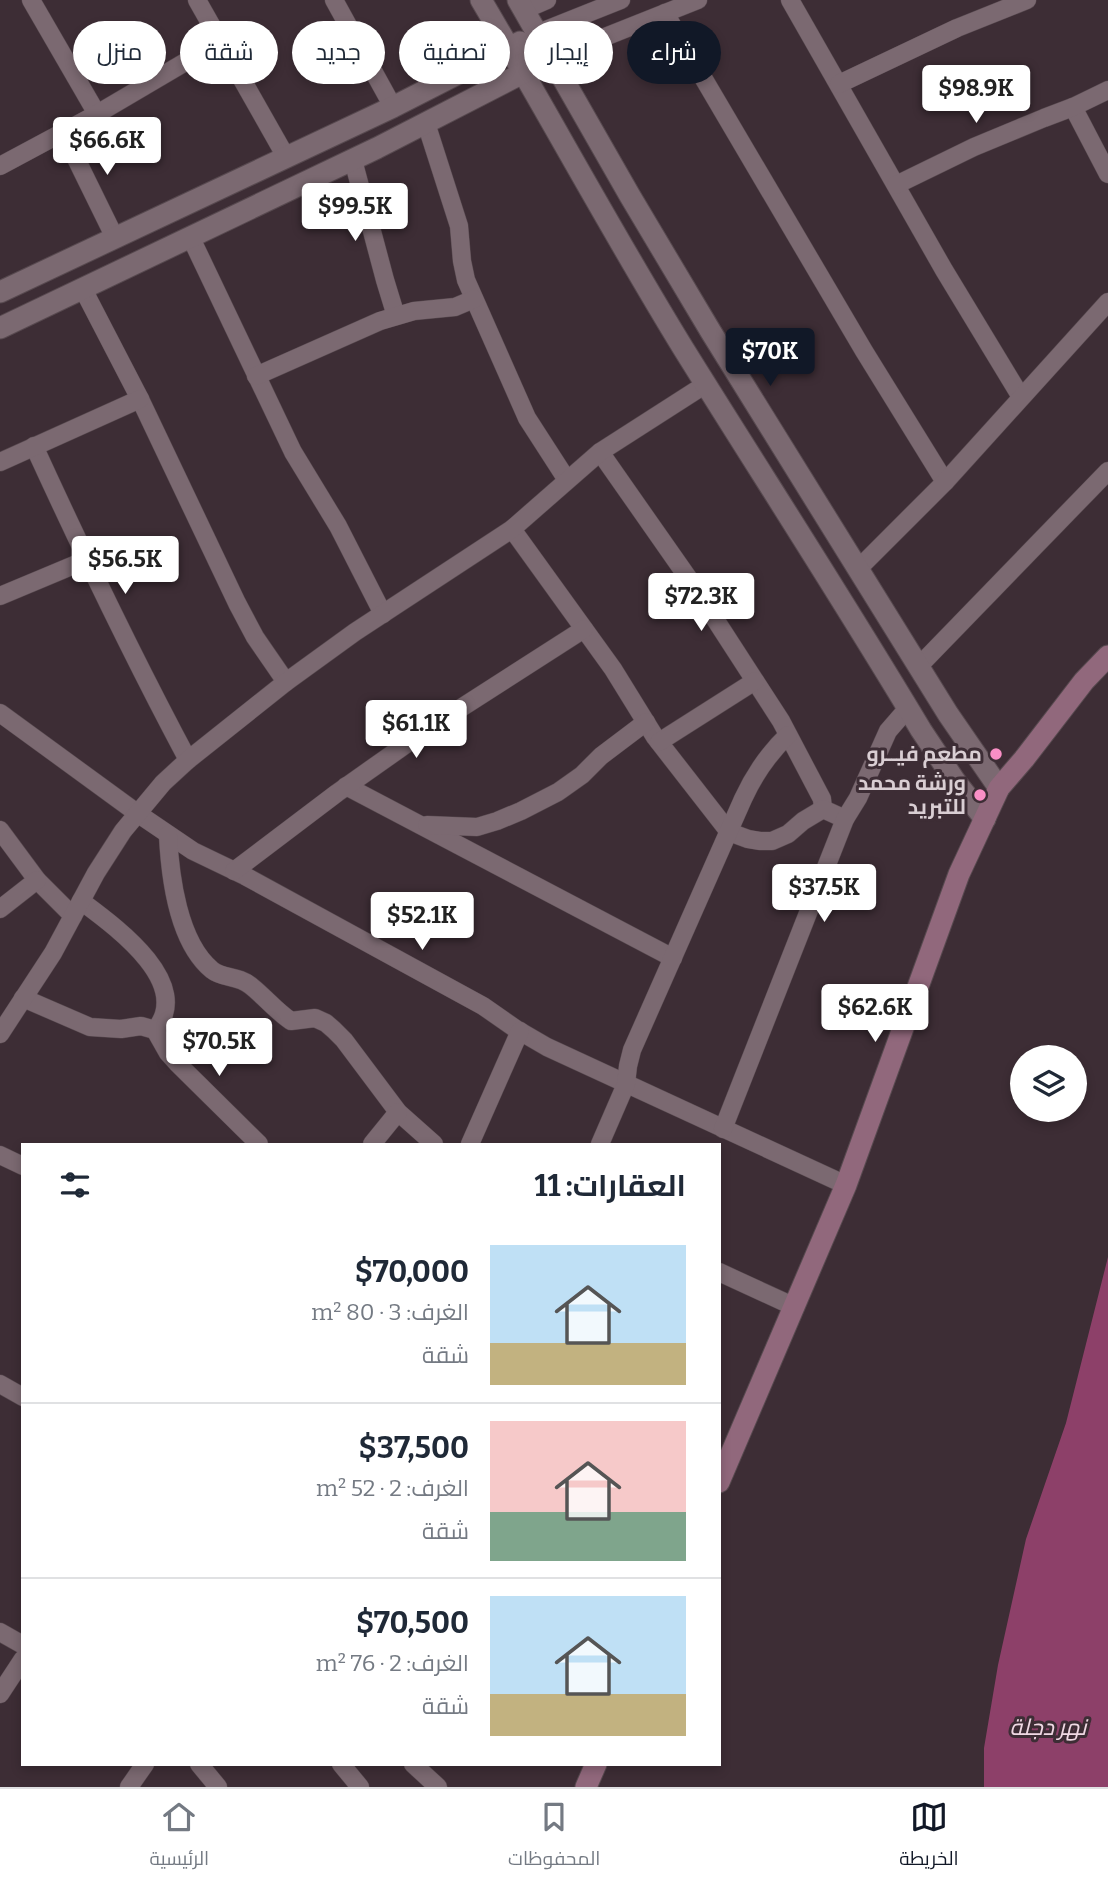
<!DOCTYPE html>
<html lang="ar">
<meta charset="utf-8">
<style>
:root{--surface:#fff;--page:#f2f2f3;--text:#1f2937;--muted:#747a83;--line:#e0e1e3;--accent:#111827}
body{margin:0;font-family:Bitter,Cairo,serif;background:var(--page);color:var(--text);direction:rtl;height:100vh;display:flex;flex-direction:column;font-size:26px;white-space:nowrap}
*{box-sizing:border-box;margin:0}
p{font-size:23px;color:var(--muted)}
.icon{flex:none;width:38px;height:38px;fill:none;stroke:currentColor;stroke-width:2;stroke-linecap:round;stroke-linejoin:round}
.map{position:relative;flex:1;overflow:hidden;direction:ltr}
.details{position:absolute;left:21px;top:1143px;width:700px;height:623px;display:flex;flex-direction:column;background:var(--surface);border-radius:0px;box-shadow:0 4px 10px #0003;direction:rtl}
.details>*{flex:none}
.guide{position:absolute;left:21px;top:21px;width:700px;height:63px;direction:rtl;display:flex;gap:14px}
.tools{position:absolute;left:1010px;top:1045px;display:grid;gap:14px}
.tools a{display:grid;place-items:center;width:77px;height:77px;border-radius:50%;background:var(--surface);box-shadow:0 4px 10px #0003;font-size:35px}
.price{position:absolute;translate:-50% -60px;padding:0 16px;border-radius:7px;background:#fff;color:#222;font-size:23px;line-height:46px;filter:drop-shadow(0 2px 4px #0008)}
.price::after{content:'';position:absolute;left:50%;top:42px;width:21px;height:16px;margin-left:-10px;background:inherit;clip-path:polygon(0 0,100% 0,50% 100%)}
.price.on{background:var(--accent);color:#fff}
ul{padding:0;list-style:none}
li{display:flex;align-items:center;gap:21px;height:175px;padding:0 35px}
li+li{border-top:2px solid var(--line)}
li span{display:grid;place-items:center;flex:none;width:196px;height:140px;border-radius:0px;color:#555}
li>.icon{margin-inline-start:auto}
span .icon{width:84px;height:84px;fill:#fffc;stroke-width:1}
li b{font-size:30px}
h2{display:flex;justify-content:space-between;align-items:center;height:84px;padding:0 35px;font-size:30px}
.pill{padding:0 24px;border-radius:32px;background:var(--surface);box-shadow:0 4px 10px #0003;font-size:24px;line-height:63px}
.pill.on{background:var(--accent);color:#fff}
.menu{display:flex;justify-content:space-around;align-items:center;height:98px;border-top:2px solid var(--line);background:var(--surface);font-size:19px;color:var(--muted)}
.menu a{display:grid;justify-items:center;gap:4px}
.menu .on{color:var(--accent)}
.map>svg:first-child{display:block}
.water{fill:#8d4069}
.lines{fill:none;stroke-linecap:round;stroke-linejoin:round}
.minor-casing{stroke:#57494f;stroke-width:19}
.tertiary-casing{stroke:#57494f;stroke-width:23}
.secondary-casing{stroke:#57494f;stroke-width:23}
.minor{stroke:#7b6971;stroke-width:18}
.tertiary{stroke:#7b6971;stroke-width:21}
.secondary{stroke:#91687c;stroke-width:21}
.poi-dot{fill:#fa8fc6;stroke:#3d2d35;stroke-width:2.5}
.labels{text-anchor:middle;stroke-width:6;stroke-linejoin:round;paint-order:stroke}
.poi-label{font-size:21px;font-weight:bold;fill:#d9ced3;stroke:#3d2d35;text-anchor:end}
.water-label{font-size:23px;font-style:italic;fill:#f0d9e4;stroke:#3d2d35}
</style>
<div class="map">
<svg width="1108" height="1787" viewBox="0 0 1108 1787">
<rect width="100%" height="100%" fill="#3d2d35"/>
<!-- water -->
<path class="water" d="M1108,1257V1787H984V1748L998,1665L1026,1539L1066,1423Z"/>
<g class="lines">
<!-- minor casing -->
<g class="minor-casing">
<g id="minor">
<path d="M31,0L97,114"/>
<path d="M197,0L286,157"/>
<path d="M334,0L393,107"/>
<path d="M790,0L944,270L1021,397"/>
<path d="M524,10L547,0"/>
<path d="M665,13L864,351L945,482"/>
<path d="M538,33L621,0"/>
<path d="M552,58L698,0"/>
<path d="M839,84L957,28L1027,0"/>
<path d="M1073,107L1108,174"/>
<path d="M426,123L459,226L462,261L466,280L527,418L567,480"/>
<path d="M63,132L115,238"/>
<path d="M353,160L385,280L396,316"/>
<path d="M0,166L97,114L221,41"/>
<path d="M896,185L974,147L1044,118L1073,107L1108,90"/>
<path d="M191,238L293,452L338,526L383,614"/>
<path d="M83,289L140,399L237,603L255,637L286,682"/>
<path d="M256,376L380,321L414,311L455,307L474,299"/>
<path d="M34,446C83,553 133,657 188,760"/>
<path d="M600,452L691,582L781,721L822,799L823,809"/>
<path d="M0,462L140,399"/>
<path d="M512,529L613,669L655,737L729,832L748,839L760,841H772L788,834L803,821L823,809L845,819"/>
<path d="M858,569L945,482L1108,302"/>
<path d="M0,596L86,560"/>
<path d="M919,666L1108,471"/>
<path d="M0,713L137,813L193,851L245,876L483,1006L516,1029L547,1047L846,1185"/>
<path d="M659,742L755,681"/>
<path d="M346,786L673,958"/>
<path d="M427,825L477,827L497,821L521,811L558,792L582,775L601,756L646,722"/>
<path d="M0,830L37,880L73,916"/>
<path d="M168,835C170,876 178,942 212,970C223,979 238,975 251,986C265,997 276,1011 291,1021L315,1018L326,1023L334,1030L344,1040L398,1112L434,1144"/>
<path d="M234,871L337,793L422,733L584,629"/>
<path d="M81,901C113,925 195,983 155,1030"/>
<path d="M0,909L37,880"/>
<path d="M23,998L90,1027L121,1029L141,1026L155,1030L168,1053L177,1063L259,1144"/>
<path d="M0,1034L53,953L96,873L123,831L163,783L188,760L286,682L355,632L512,529L600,452L706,384"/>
<path d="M723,1129L845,819L858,798L888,731L908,708"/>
<path d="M372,1144L398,1112"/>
<path d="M470,1144L520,1031"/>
<path d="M600,1144L626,1084L628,1066L632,1050L743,799C754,775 768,754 788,735"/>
<path d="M0,1155L23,1166"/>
<path d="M719,1272L795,1307"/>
<path d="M0,1384L23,1397"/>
<path d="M0,1632L23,1645"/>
<path d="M0,1694L23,1659"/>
<path d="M199,1764L218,1787"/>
<path d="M341,1764L360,1787"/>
<path d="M413,1764L438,1787"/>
<path d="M129,1787L145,1764"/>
</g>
</g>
<!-- tertiary casing -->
<g class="tertiary-casing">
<g id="tertiary">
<path d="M481,0C549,115 613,234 683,348C762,475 844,601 921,730L955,781L985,819"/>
<path d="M518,0L630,196L711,332L948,714L999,788"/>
<path d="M0,292L393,107L520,42"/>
<path d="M0,328L377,148L552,58"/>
</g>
</g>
<!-- secondary casing -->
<g class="secondary-casing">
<g id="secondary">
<path d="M719,1482L846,1185L959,874L999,788L1024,759L1084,681L1108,656"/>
<path d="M586,1787L596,1764"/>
</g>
</g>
<!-- minor -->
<use href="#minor" class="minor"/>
<!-- tertiary -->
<use href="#tertiary" class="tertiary"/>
<!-- secondary -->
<use href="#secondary" class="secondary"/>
</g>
<!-- markers -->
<g class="poi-dot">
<circle cx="996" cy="754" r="7"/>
<circle cx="980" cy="795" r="7"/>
</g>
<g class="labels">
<!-- poi labels -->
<g class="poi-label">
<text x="982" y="761">مطعم فيــرو</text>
<text x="966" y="790">ورشة محمد<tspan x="966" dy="24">للتبريد</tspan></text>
</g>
<!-- water labels -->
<g class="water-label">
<text x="1048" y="1735">نهر دجلة</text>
</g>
</g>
</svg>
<div class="tools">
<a><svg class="icon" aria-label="layers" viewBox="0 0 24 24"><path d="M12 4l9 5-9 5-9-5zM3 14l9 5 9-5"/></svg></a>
</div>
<b class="price" style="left:976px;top:125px">$98.9K</b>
<b class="price" style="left:107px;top:177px">$66.6K</b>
<b class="price" style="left:355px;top:243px">$99.5K</b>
<b class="price on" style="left:770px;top:388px">$70K</b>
<b class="price" style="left:125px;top:596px">$56.5K</b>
<b class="price" style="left:701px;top:633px">$72.3K</b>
<b class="price" style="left:416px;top:760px">$61.1K</b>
<b class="price" style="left:824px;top:924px">$37.5K</b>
<b class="price" style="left:422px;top:952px">$52.1K</b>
<b class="price" style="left:875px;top:1044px">$62.6K</b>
<b class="price" style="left:219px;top:1078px">$70.5K</b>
<div class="guide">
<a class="pill on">شراء</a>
<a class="pill">إيجار</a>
<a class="pill">تصفية</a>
<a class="pill">جديد</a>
<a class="pill">شقة</a>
<a class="pill">منزل</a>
</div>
<section class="details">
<h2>العقارات: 11<svg class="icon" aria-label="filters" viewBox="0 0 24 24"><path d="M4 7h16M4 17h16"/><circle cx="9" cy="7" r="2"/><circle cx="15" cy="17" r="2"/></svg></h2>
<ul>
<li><span style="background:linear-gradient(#bfe0f5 70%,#c2b280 0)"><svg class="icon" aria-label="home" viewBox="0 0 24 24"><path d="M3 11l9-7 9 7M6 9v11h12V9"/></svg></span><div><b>$70,000</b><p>الغرف: 3 · 80 m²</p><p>شقة</p></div></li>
<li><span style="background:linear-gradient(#f6c9c9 65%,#7fa58c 0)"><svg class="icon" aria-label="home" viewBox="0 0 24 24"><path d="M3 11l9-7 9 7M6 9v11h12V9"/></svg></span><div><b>$37,500</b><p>الغرف: 2 · 52 m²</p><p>شقة</p></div></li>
<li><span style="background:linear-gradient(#bfe0f5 70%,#c2b280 0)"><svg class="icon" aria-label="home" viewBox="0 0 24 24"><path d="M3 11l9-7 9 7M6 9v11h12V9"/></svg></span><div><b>$70,500</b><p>الغرف: 2 · 76 m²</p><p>شقة</p></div></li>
</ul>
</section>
</div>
<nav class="menu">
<a class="on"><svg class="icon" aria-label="map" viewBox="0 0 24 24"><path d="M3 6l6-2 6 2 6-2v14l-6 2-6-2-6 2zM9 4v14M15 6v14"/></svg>الخريطة</a>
<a><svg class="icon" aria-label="saved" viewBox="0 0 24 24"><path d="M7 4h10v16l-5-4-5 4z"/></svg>المحفوظات</a>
<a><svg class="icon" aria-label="home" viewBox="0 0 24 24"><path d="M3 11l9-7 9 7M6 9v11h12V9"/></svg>الرئيسية</a>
</nav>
